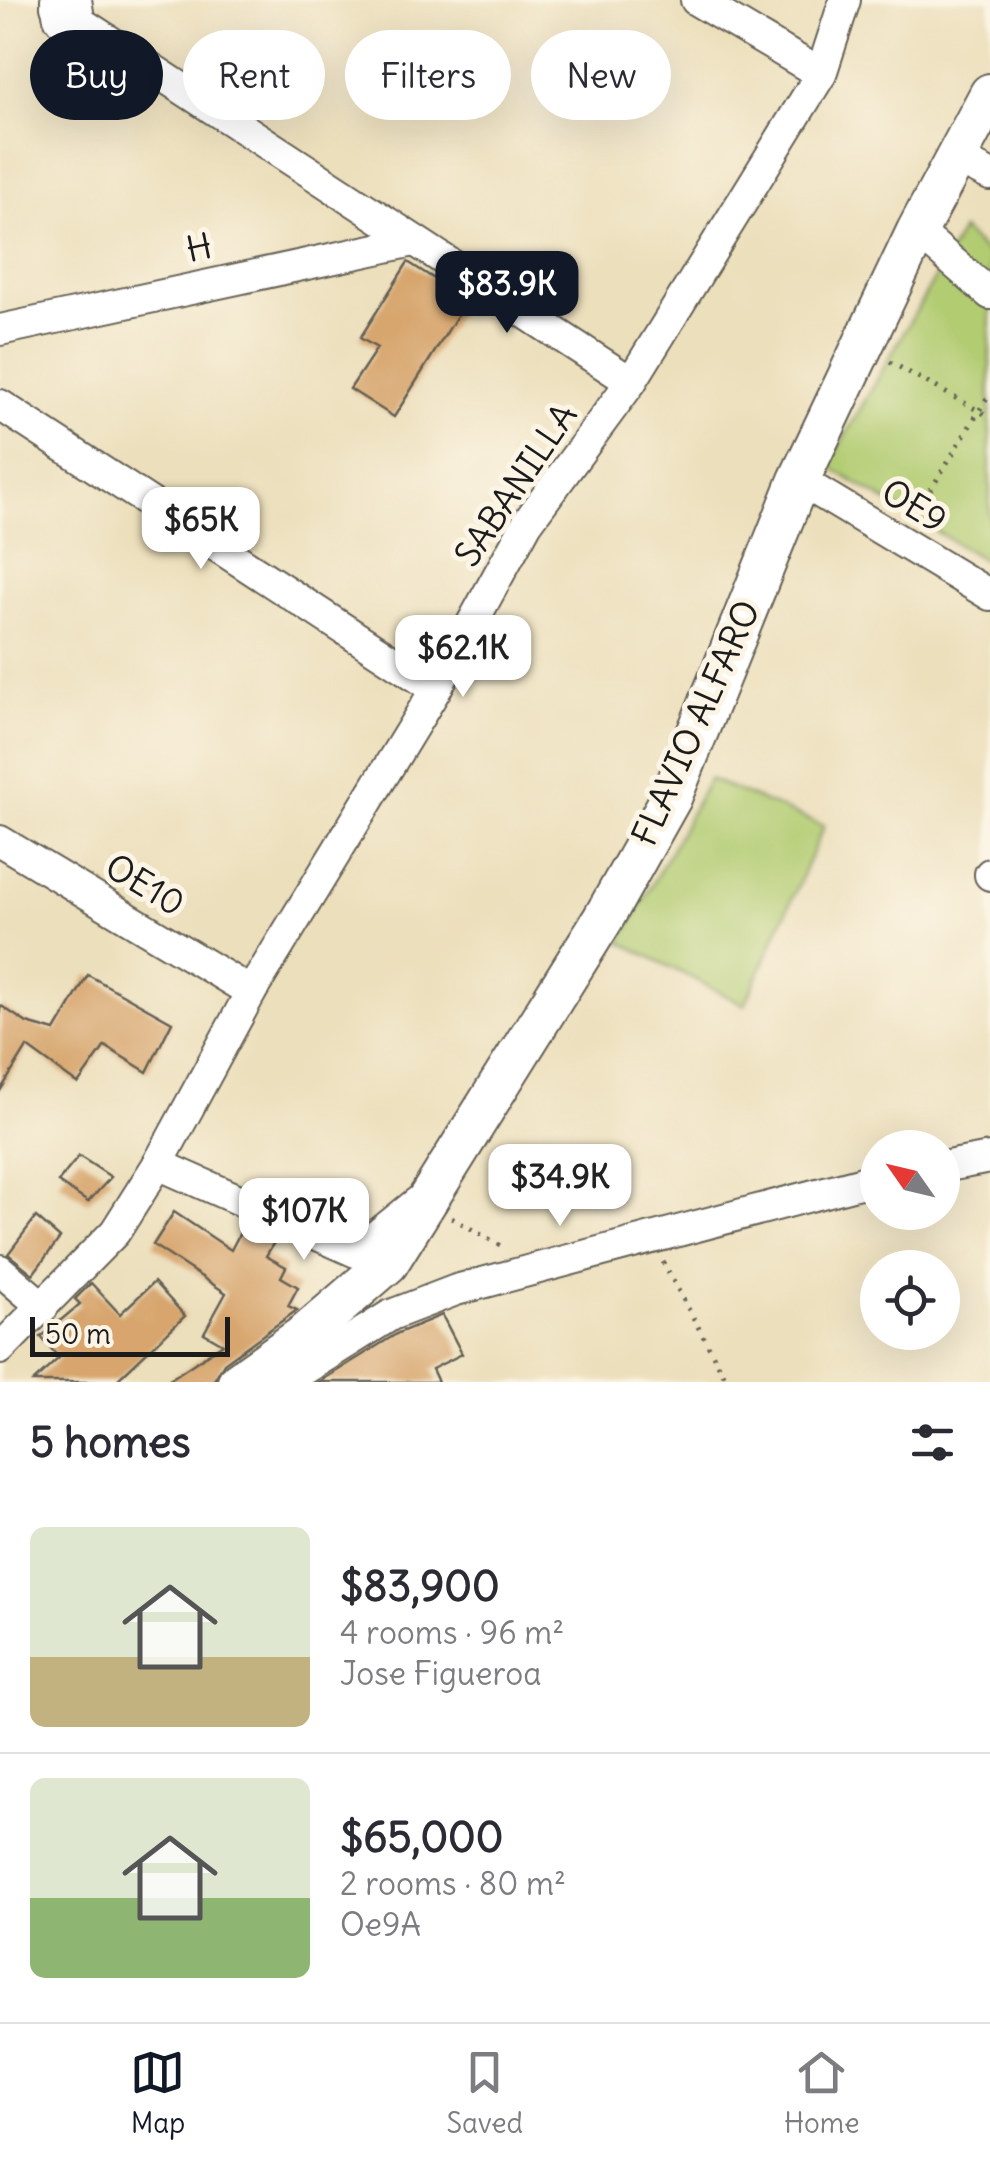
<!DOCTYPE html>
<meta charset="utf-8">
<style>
:root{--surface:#fff;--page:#f2f2f3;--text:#2b2b33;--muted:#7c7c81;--line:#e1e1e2;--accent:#111827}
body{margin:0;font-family:Delius,sans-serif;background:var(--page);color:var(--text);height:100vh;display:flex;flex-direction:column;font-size:38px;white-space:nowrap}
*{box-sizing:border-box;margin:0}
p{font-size:32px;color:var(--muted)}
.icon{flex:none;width:55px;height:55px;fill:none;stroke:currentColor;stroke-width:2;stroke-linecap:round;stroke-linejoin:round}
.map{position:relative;height:1382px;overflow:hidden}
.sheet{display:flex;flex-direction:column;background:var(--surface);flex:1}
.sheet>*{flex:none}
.guide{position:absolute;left:30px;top:30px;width:930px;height:90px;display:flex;gap:20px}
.needle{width:65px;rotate:304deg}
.tools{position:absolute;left:860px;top:1130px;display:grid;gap:20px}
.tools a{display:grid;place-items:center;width:100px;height:100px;border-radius:50%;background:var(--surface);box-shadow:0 10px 40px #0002;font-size:50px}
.scale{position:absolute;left:30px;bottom:25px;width:200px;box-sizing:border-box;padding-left:10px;border:5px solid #1c1c1c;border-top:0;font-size:28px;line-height:35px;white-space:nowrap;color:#1c1c1c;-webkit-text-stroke:8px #fcf5e5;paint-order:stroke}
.price{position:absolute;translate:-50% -85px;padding:0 22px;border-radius:20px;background:#fff;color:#222;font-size:32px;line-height:65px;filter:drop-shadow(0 2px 5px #0008)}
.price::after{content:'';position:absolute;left:50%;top:60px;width:30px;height:22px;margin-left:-15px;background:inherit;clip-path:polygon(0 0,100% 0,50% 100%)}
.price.selected{background:var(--accent);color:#fff}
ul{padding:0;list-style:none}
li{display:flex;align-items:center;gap:30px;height:250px;padding:0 30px}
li+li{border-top:2px solid var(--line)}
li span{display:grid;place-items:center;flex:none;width:280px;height:200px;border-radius:15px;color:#555}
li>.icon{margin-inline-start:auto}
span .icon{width:120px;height:120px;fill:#fffc;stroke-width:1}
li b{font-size:42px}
h2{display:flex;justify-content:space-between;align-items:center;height:120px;padding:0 30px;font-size:42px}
.pill{padding:0 35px;border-radius:45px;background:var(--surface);box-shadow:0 10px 40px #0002;font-size:35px;line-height:90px}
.pill.selected{background:var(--accent);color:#fff}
.tab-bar{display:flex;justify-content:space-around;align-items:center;height:140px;border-top:2px solid var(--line);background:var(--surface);font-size:28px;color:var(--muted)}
.tab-bar a{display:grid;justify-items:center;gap:5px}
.tab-bar .selected{color:var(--accent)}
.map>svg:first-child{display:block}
.green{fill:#b2cc72;stroke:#677447;stroke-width:2.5}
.building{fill:#d7a56d}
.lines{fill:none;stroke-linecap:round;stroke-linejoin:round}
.minor-casing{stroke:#656054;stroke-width:34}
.tertiary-casing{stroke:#656054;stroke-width:44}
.primary-casing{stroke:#656054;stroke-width:54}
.path{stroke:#656054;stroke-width:5;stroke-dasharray:2.5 8;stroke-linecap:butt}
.minor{stroke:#fff;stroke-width:30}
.tertiary{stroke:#fff;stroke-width:40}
.primary{stroke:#fff;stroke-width:50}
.labels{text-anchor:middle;stroke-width:10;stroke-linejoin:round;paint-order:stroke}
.street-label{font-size:35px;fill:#1c1c1c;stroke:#fcf5e5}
</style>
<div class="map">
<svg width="990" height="1382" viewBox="0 0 990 1382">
<rect width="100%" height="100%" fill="#fcf5e5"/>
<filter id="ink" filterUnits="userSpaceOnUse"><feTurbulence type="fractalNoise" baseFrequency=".01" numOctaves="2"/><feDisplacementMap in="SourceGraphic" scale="20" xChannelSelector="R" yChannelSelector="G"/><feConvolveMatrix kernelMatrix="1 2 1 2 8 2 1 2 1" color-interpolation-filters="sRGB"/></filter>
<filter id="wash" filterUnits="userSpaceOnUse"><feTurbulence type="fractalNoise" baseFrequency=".0048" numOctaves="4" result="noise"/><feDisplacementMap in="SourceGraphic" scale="40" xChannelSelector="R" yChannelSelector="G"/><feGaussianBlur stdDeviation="2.25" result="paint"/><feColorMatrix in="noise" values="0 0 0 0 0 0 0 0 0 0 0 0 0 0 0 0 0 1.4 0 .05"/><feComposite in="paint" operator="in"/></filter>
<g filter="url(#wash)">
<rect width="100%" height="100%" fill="#ecdfbc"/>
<!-- green -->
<g class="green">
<path d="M962,230L990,257V564L828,466Z"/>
<path d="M709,779L824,826L745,1005L621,942Z"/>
</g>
<g id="blocks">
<!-- building -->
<g class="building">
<path d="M408,262L467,300L394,417L350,389L377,348L360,338Z"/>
<path d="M88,975L172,1022L147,1072L105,1046L78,1084L27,1047L0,1091V1005L27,1023L55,1031Z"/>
<path d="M79,1156L111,1177L88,1202L58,1182Z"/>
<path d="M174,1212L231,1250L245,1223L277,1237L266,1256L286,1267L281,1277L298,1287L288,1306L297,1310L224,1363L213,1382H166L223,1344L204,1333L226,1293L153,1245Z"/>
<path d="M36,1217L60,1238L33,1274L8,1254Z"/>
<path d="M154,1282L185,1316L115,1382H33L59,1358L41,1337L80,1304L75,1299L91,1283L120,1314Z"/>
<path d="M442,1315L462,1354L432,1369L438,1382H319L398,1333Z"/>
</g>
</g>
</g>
<g filter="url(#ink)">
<use href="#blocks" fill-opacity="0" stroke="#656054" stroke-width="2.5"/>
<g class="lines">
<!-- minor casing -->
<g class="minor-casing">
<g id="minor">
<path d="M696,0L821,74"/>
<path d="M56,6L631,382"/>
<path d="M956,158L990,175"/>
<path d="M917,231L990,294"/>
<path d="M0,330L414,241"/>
<path d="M0,405L436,689"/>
<path d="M799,480L990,595"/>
<path d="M0,841L251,992"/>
<path d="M990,875V874"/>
<path d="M158,1164L356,1252L418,1202"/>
<path d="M942,1167L990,1158"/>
<path d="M0,1270L43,1307"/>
<path d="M0,1349L115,1232L158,1164L251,992L436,689L527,523L631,382L821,74L845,0"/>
<path d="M284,1382L391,1315L456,1290L878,1178"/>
</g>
</g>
<!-- tertiary casing -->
<g class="tertiary-casing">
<path id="tertiary" d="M238,1382L307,1333L388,1263L603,919L671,798L799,480L917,231L990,94"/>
</g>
<!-- primary casing -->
<g class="primary-casing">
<path id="primary" d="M66,0L68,13"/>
</g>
<!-- path -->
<g class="path">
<path d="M890,362L990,417"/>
<path d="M914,517L990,393"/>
<path d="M452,1218L503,1247"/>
<path d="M663,1262L728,1382"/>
</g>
<!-- minor -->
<use href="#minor" class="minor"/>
<!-- tertiary -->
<use href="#tertiary" class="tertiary"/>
<!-- primary -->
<use href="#primary" class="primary"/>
</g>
</g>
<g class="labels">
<!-- street labels -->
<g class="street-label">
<text transform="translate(199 248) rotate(-12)" y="12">H</text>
<text transform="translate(516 485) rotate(-56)" y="12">SABANILLA</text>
<text transform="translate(914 506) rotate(31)" y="12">OE9</text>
<text transform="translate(696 723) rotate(-66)" y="12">FLAVIO ALFARO</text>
<text transform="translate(145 885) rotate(31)" y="12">OE10</text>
</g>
</g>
</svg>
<div class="tools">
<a><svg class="needle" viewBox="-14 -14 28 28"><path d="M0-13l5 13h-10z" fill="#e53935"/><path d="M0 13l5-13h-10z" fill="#7c7c81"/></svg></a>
<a><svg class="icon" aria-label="locate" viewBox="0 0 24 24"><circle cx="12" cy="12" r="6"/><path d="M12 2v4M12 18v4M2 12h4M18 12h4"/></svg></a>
</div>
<div class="scale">50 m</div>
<b class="price selected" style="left:507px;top:336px">$83.9K</b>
<b class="price" style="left:201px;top:572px">$65K</b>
<b class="price" style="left:463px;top:700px">$62.1K</b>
<b class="price" style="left:560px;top:1229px">$34.9K</b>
<b class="price" style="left:304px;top:1263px">$107K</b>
<div class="guide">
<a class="pill selected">Buy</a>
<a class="pill">Rent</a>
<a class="pill">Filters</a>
<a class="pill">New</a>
</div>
</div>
<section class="sheet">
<h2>5 homes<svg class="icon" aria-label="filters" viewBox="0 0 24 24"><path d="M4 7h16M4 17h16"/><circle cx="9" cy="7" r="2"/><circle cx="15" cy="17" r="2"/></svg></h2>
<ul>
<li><span style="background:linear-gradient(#dfe7d0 65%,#c2b280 0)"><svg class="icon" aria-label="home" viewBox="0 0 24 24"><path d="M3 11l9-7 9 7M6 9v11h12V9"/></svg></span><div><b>$83,900</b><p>4 rooms · 96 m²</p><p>Jose Figueroa</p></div></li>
<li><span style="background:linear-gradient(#dfe7d0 60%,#8fb573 0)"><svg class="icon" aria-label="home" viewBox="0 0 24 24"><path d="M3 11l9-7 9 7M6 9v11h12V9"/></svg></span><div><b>$65,000</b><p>2 rooms · 80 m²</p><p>Oe9A</p></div></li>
</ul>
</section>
<nav class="tab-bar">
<a class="selected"><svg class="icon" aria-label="map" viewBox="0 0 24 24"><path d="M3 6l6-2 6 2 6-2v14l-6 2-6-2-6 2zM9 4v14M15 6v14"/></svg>Map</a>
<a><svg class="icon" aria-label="saved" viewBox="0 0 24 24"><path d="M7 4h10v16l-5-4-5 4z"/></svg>Saved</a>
<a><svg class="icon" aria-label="home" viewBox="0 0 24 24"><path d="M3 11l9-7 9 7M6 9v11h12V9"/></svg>Home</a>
</nav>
